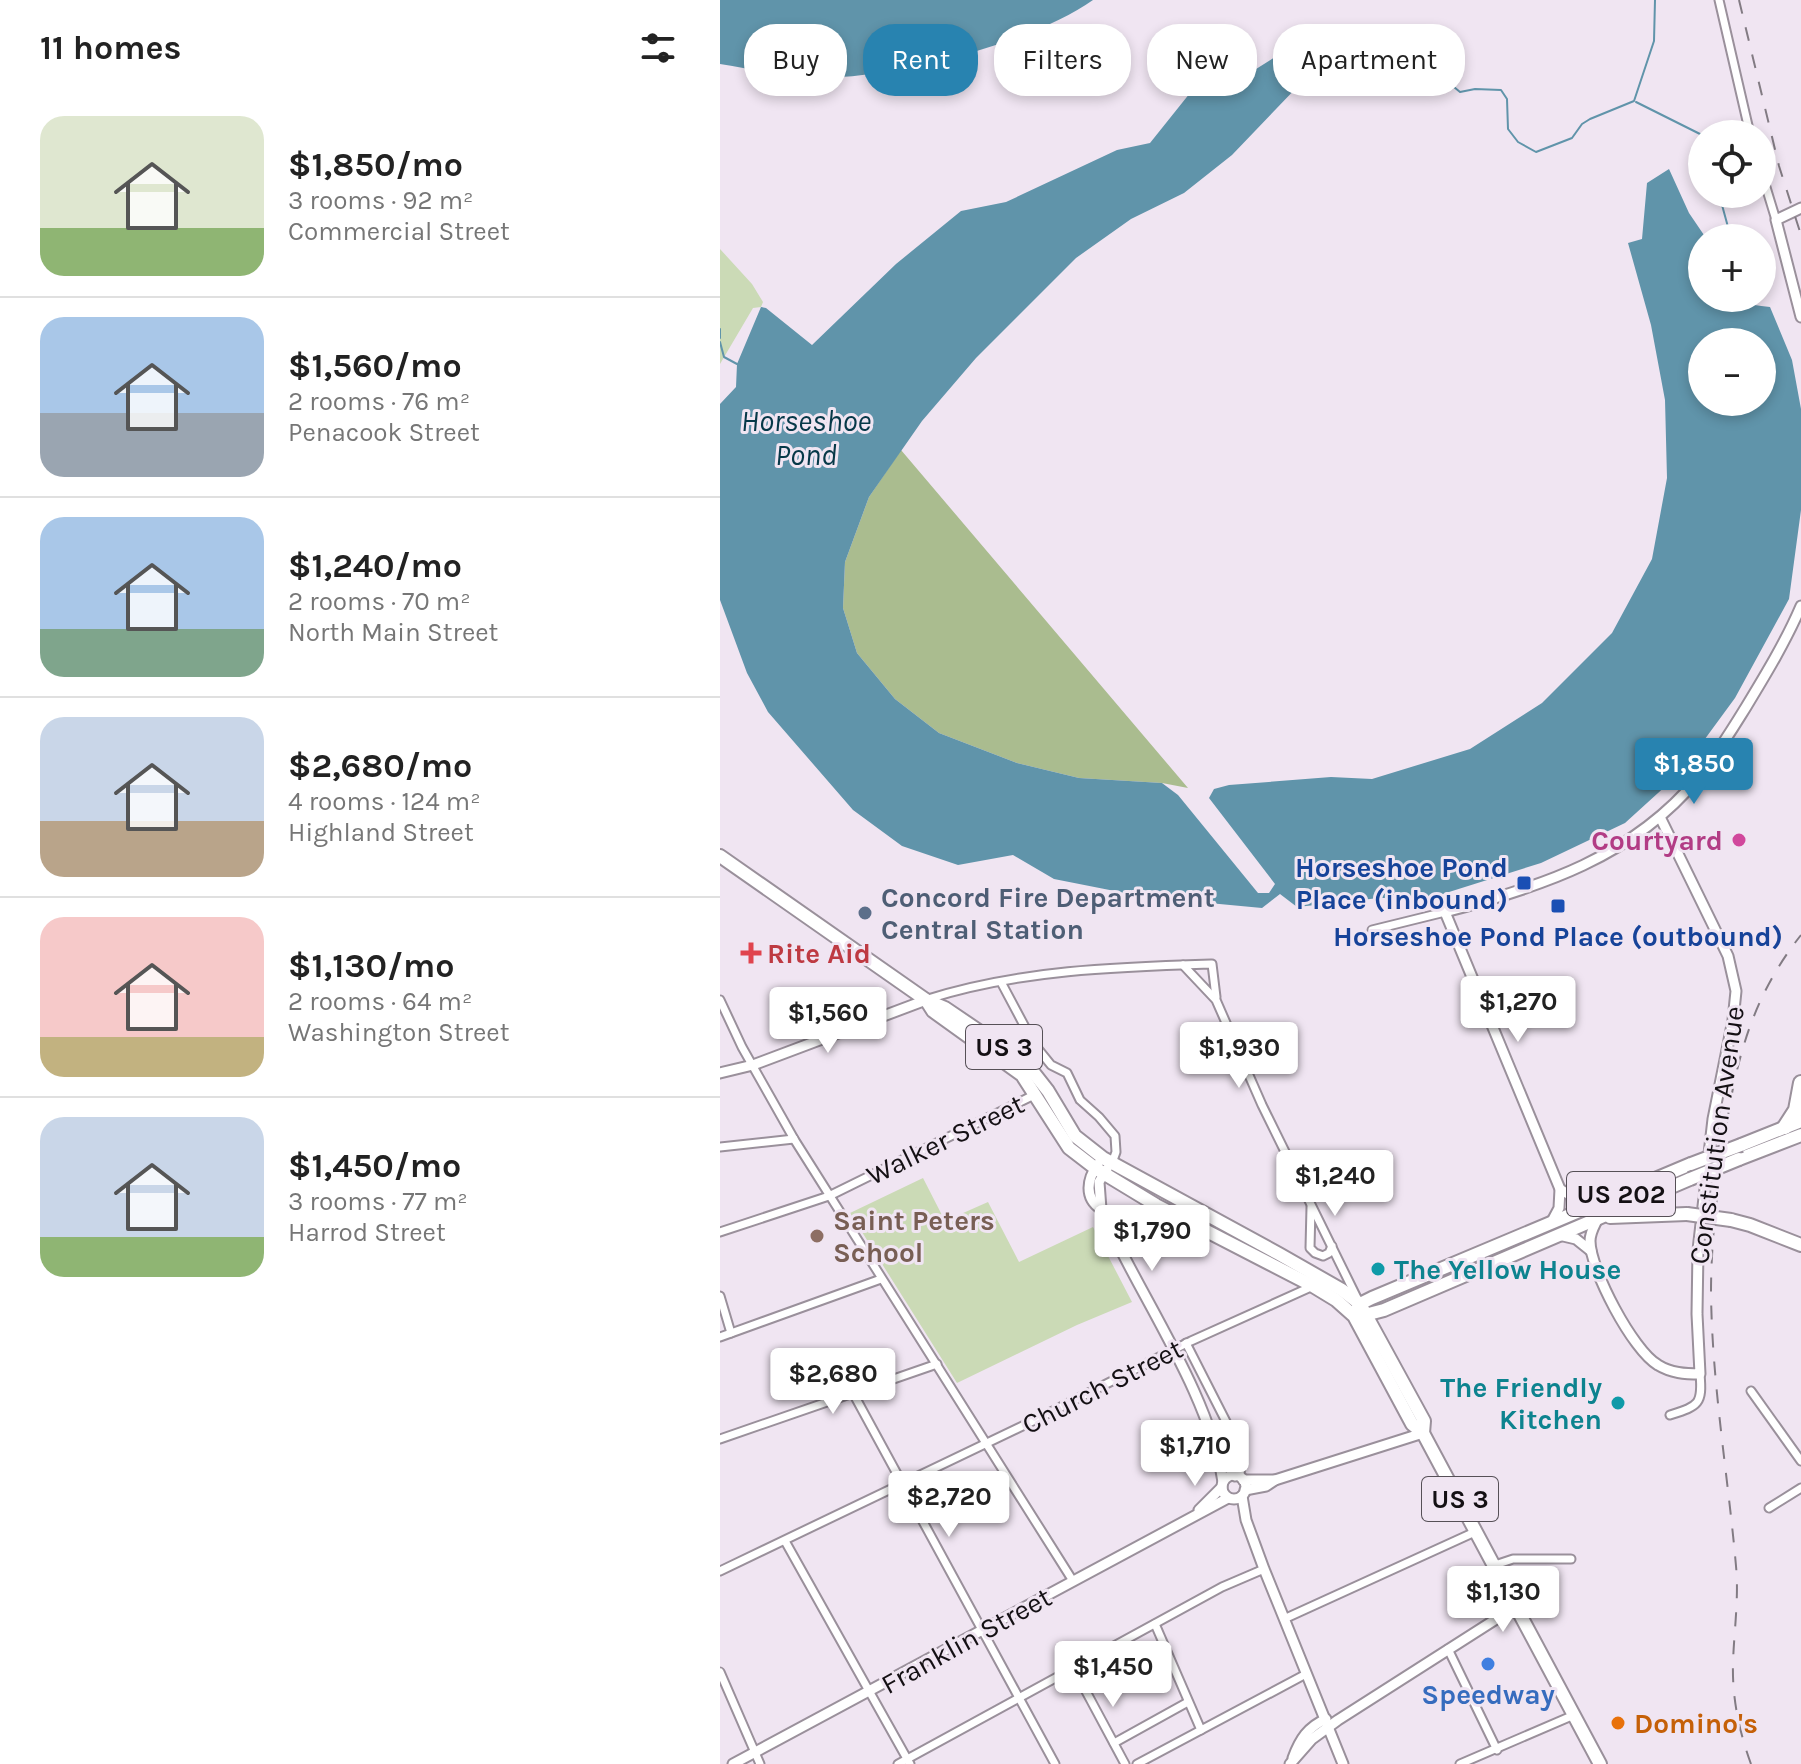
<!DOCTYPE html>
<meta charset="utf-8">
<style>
:root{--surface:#fff;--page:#f2f2f2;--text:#222;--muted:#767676;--line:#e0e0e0;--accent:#2883b0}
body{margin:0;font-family:Karla,sans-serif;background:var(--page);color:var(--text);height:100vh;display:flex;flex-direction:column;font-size:30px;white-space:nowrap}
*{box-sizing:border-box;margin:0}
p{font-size:26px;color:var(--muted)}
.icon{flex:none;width:44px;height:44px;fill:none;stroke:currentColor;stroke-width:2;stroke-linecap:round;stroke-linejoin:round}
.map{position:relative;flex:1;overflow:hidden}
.panel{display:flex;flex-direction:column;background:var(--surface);width:720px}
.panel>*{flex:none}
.banner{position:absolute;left:24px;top:24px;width:760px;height:72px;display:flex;gap:16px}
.fabs{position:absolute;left:968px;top:120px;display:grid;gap:16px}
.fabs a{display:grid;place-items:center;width:88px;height:88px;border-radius:50%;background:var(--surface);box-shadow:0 4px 12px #0003;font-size:40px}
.price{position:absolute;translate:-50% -68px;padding:0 18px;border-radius:8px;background:#fff;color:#222;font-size:26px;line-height:52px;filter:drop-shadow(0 2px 4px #0008)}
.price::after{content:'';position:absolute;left:50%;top:48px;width:24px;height:18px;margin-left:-12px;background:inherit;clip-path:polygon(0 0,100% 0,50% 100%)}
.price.on{background:var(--accent);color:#fff}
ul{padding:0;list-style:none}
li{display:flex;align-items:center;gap:24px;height:200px;padding:0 40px}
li+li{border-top:2px solid var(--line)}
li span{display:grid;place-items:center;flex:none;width:224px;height:160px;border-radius:24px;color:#555}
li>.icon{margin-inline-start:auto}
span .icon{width:96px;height:96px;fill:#fffc;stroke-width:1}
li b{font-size:34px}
h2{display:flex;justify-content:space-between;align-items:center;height:96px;padding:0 40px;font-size:34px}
.pill{padding:0 28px;border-radius:32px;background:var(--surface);box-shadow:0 4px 12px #0003;font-size:28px;line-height:72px}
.pill.on{background:var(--accent);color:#fff}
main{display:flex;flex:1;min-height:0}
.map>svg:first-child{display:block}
.green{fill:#cbdab6}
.forest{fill:#aabc8f}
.water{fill:#6094aa;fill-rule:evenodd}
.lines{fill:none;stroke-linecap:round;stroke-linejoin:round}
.stream{stroke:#6094aa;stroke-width:2}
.minor-casing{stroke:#9a909b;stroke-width:11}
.tertiary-casing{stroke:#9a909b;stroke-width:13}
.primary-casing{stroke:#9a909b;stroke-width:16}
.motorway-casing{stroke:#9a909b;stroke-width:18}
.minor{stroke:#fff;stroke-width:7}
.tertiary{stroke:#fff;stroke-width:9}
.primary{stroke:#fff;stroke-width:12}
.motorway{stroke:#fff;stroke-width:14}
.rail{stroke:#827b83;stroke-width:2;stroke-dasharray:14 14;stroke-linecap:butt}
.primary-bridge-casing{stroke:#9a909b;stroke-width:16;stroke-linecap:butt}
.primary-bridge{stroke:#fff;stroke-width:12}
.hotel-dot{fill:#d1479c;stroke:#f0e5f2;stroke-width:3}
.transit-dot{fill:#1a4fb4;stroke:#f0e5f2;stroke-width:3}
.service-dot{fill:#5c6f8a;stroke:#f0e5f2;stroke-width:3}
.health-dot{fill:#e0444e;stroke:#f0e5f2;stroke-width:3}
.education-dot{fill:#8d6e63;stroke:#f0e5f2;stroke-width:3}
.culture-dot{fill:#0f9aa8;stroke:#f0e5f2;stroke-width:3}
.shop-dot{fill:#3f7fe0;stroke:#f0e5f2;stroke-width:3}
.food-dot{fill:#e8710a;stroke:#f0e5f2;stroke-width:3}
.labels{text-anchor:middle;stroke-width:6;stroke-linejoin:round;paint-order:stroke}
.shield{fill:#f0e5f2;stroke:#565057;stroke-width:2}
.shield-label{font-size:26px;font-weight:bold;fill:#141014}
.hotel-label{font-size:28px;font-weight:bold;fill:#b23c85;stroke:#f0e5f2;text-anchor:end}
.transit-label{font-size:28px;font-weight:bold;fill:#164399;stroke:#f0e5f2;text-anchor:end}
.service-label{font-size:28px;font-weight:bold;fill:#4e5e75;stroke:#f0e5f2;text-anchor:start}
.health-label{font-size:28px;font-weight:bold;fill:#be3a42;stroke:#f0e5f2;text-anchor:start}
.street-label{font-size:28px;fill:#141014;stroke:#f0e5f2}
.education-label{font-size:28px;font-weight:bold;fill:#785e54;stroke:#f0e5f2;text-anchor:start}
.culture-label{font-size:28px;font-weight:bold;fill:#0d838f;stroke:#f0e5f2;text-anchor:start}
.shop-label{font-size:28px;font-weight:bold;fill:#366cbe;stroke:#f0e5f2}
.food-label{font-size:28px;font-weight:bold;fill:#c56008;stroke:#f0e5f2;text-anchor:start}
.water-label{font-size:30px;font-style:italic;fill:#063848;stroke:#f0e5f2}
</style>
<main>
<section class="panel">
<h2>11 homes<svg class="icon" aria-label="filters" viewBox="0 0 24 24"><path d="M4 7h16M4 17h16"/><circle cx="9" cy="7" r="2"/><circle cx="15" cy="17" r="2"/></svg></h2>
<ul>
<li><span style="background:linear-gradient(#dfe7d0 70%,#8fb573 0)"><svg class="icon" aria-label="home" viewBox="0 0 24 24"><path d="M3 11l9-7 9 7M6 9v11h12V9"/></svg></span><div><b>$1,850/mo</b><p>3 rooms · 92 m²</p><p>Commercial Street</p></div></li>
<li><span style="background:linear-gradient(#a9c7e8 60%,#9aa5b1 0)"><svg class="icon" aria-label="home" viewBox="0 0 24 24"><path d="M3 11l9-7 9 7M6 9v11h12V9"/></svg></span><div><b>$1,560/mo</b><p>2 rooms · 76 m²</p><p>Penacook Street</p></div></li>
<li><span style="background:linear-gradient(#a9c7e8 70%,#7fa58c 0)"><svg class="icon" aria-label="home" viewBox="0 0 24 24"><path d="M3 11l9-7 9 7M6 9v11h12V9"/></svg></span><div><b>$1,240/mo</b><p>2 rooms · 70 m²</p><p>North Main Street</p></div></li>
<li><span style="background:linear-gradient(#c9d6e8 65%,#b9a48a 0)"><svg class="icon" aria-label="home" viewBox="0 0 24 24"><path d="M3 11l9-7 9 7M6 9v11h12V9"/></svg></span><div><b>$2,680/mo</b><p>4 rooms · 124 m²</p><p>Highland Street</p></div></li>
<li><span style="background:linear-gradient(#f6c9c9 75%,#c2b280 0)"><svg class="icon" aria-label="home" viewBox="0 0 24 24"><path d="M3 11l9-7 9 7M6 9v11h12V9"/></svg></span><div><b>$1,130/mo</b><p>2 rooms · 64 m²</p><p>Washington Street</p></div></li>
<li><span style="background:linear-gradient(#c9d6e8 75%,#8fb573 0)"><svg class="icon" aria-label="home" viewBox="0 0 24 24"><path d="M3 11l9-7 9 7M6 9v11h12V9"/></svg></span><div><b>$1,450/mo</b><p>3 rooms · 77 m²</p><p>Harrod Street</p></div></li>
</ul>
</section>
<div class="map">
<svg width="1081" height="1764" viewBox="0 0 1081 1764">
<rect width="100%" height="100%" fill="#f0e5f2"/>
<!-- green -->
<g class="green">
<path d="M0,249L32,284L43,302L41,307L33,308L0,364Z"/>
<path d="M203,1178L225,1221L268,1202L299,1262L373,1227L412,1302L357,1325L237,1383L130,1213Z"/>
</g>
<!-- forest -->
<path class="forest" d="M181,450L468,788L442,783L359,778L297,763L219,733L175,699L137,653L123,608L125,562L149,497Z"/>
<!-- water -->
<g class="water">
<path d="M0,0H373C310,45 157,84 79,77C53,75 26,68 0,64Z"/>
<path d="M619,38L640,42L664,61L638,51L605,58L512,155L464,193L411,219L356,258L256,358L202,421L149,497L125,562L123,608L137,653L175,699L219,733L297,763L359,778L442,783L458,795L538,893H549L555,884L489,798L494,789L509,785L611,777L652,779L750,749L822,703L892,633L932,559L947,478L945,400L931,325L908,243L922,239L927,183L949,169L969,213L986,238H982V298C1005,298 1027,305 1050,307L1072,360L1081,409V510L1069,599L1015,698L960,773L905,823L821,863L710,898H659L577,907L560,894L542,908L425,897L334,879L293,855L238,865L182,846L133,810L48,712L27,673L0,600V404L16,387L17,364L41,307L46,308L92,345L176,264L241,211L286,202L397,150L430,143L470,93L517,81L555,57L589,44ZM1042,342V402H982V342Z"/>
</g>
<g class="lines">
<!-- stream -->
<g class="stream">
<path d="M664,61L692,63L722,77L740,92L755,89L781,90L787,99L788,129L798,142L816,152L852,138L862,124L870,119L914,101L934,41L935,0"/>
<path d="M916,102L982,135"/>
<path d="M999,194L1011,238"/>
<path d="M1027,298L1029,305"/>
<path d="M0,329V338"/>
<path d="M0,342L4,357L17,364"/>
</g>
<!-- minor casing -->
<g class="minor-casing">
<g id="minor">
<path d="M999,0L1030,134"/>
<path d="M1042,174L1056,220"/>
<path d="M652,930L725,912"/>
<path d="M463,965L496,1000L542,1105L637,1298"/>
<path d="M281,982L314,1044L331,1065L347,1073L360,1100L379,1117L395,1136L396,1152L392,1163"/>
<path d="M208,999C299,970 397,967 492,964L496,997"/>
<path d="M0,1000L22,1047L74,1139L353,1581"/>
<path d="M0,1147L74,1139"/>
<path d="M591,1207L590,1248L595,1253L603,1256L609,1253L612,1246"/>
<path d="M0,1232L109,1196L316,1094"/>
<path d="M0,1296L11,1333"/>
<path d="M0,1337L161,1279"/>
<path d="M466,1343L521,1451L520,1477"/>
<path d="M1031,1391L1081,1461"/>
<path d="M133,1393L335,1764"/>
<path d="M950,1415C978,1406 983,1405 980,1374"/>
<path d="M0,1439L217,1364"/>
<path d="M1049,1508L1081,1488"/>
<path d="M65,1541L190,1764"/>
<path d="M775,1565L793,1559H851"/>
<path d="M0,1571L319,1418L471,1341L593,1286"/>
<path d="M564,1619L757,1531"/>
<path d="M435,1624L481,1730"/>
<path d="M728,1649L777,1750"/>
<path d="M354,1669L405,1764"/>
<path d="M0,1672L40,1764"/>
<path d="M394,1743L468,1702"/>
<path d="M178,1764L502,1587L544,1569"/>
<path d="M417,1764L586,1674"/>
<path d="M740,1764L854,1715"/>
</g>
</g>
<!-- tertiary casing -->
<g class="tertiary-casing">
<g id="tertiary">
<path d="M1081,208L1056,220L1081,317"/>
<path d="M0,1073L33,1065L206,1000"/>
<path d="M378,1164C367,1179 364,1198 381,1209"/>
<path d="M387,1169L379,1182L381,1209C418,1294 489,1391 503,1482"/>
<path d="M840,1189L859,1201L876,1204"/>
<path d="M878,1218C875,1225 870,1232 870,1241C870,1269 913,1351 938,1365C951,1373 965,1374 980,1374L977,1314L978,1250L993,1119L1013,1020L1016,991L1008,956L940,817"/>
<path d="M831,1223L839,1208L840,1189L725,912C821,887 913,857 978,778C996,756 1011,731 1026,707C1046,674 1066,641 1081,606"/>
<path d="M839,1235L856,1239L871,1251"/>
<path d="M496,1447L502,1451L515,1476"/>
<circle cx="514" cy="1487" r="12"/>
<path d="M523,1480H555"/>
<path d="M525,1490L546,1486L555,1480L703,1433"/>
<path d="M522,1496L526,1520L544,1569L623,1764"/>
<path d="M479,1510L502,1487"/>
<path d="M573,1758C580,1739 588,1727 606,1719"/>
<path d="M13,1764L508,1498"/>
<path d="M570,1764L592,1739L618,1720L795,1607"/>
</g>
</g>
<!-- primary casing -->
<g class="primary-casing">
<g id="primary">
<path d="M0,856L206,1000L225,1008L306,1063L328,1091L355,1136L383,1158L559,1254L622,1290L640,1304L704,1421L703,1433"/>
<path d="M206,1000L213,1011L302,1075L349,1148L375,1168L436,1205L593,1286L616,1300L634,1316L692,1424L703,1433C763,1543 820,1654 880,1764"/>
<path d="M1021,1145L1081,1121"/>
<path d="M1019,1159L1081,1135"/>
<path d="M890,1217L967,1214"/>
<path d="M1011,1220L1030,1225L1081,1245"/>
<path d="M637,1309L640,1304L652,1298L971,1164"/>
<path d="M641,1316L664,1310L970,1179"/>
</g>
</g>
<!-- motorway casing -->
<g class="motorway-casing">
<path id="motorway" d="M1065,1127L1076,1110L1081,1083"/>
</g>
<!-- minor -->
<use href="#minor" class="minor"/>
<!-- tertiary -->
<use href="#tertiary" class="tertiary"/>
<!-- primary -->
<use href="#primary" class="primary"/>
<!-- motorway -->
<use href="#motorway" class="motorway"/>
<!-- rail -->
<g class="rail">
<path d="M1019,0L1059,166L1081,235"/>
<path d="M1031,1764C1019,1731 1012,1698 1013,1663C1014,1631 1019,1598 1016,1566C1008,1475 992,1385 991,1293C991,1242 997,1192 1004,1142C1015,1063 1031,998 1081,935"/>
</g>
<!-- primary-bridge casing -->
<g class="primary-bridge-casing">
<g id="primary-bridge">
<path d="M971,1164L1021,1145"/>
<path d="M970,1179L1019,1159"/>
<path d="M967,1214L1011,1220"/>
</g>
</g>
<!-- primary-bridge -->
<use href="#primary-bridge" class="primary-bridge"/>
</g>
<!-- markers -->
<circle class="hotel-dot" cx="1019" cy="840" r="8"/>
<g class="transit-dot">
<rect x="796" y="875" width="16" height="16" rx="4"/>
<rect x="830" y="898" width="16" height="16" rx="4"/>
</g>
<circle class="service-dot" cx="145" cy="913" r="8"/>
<path class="health-dot" d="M27 941h8v8h8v8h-8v8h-8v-8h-8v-8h8z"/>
<circle class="education-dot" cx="97" cy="1236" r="8"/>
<g class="culture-dot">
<circle cx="658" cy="1269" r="8"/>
<circle cx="898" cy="1403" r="8"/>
</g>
<circle class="shop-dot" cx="768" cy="1664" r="8"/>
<circle class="food-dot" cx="898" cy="1723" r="8"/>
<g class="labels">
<!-- shield labels -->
<g class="shield">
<rect x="246" y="1025" width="76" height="44" rx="6"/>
<rect x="847" y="1172" width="108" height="44" rx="6"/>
<rect x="702" y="1477" width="76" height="44" rx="6"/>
</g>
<g class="shield-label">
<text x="284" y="1056">US 3</text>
<text x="901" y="1203">US 202</text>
<text x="740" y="1508">US 3</text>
</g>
<!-- hotel labels -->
<g class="hotel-label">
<text x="1003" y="850">Courtyard</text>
</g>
<!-- transit labels -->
<g class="transit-label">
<text x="788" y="877">Horseshoe Pond<tspan x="788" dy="32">Place (inbound)</tspan></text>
<text x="838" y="946" text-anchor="middle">Horseshoe Pond Place (outbound)</text>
</g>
<!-- service labels -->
<g class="service-label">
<text x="161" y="907">Concord Fire Department<tspan x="161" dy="32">Central Station</tspan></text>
</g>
<!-- health labels -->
<g class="health-label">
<text x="47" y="963">Rite Aid</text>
</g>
<!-- street labels -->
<g class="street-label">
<text transform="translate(996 1135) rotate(-82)" y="10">Constitution Avenue</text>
<text transform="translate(225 1139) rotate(-26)" y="10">Walker Street</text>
<text transform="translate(382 1386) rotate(-27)" y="10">Church Street</text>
<text transform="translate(246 1640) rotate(-29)" y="10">Franklin Street</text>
</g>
<!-- education labels -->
<g class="education-label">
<text x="113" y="1230">Saint Peters<tspan x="113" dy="32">School</tspan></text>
</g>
<!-- culture labels -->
<g class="culture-label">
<text x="674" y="1279">The Yellow House</text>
<text x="882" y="1397" text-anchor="end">The Friendly<tspan x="882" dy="32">Kitchen</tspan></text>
</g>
<!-- shop labels -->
<g class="shop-label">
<text x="768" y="1704">Speedway</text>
</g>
<!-- food labels -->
<g class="food-label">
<text x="914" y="1733">Domino's</text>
</g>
<!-- water labels -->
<g class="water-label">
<text x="86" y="431">Horseshoe<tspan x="86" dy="34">Pond</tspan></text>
</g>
</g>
</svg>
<div class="fabs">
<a><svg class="icon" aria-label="locate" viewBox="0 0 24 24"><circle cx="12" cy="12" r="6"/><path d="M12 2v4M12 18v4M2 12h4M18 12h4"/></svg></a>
<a>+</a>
<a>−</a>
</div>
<b class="price on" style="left:974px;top:806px">$1,850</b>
<b class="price" style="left:798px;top:1044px">$1,270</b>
<b class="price" style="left:108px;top:1055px">$1,560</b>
<b class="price" style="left:519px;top:1090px">$1,930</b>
<b class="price" style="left:615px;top:1218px">$1,240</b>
<b class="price" style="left:432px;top:1273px">$1,790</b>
<b class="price" style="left:113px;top:1416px">$2,680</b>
<b class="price" style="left:475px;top:1488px">$1,710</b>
<b class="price" style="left:229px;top:1539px">$2,720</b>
<b class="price" style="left:783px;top:1634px">$1,130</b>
<b class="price" style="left:393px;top:1709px">$1,450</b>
<div class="banner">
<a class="pill">Buy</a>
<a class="pill on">Rent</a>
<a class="pill">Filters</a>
<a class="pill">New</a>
<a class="pill">Apartment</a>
</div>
</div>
</main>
